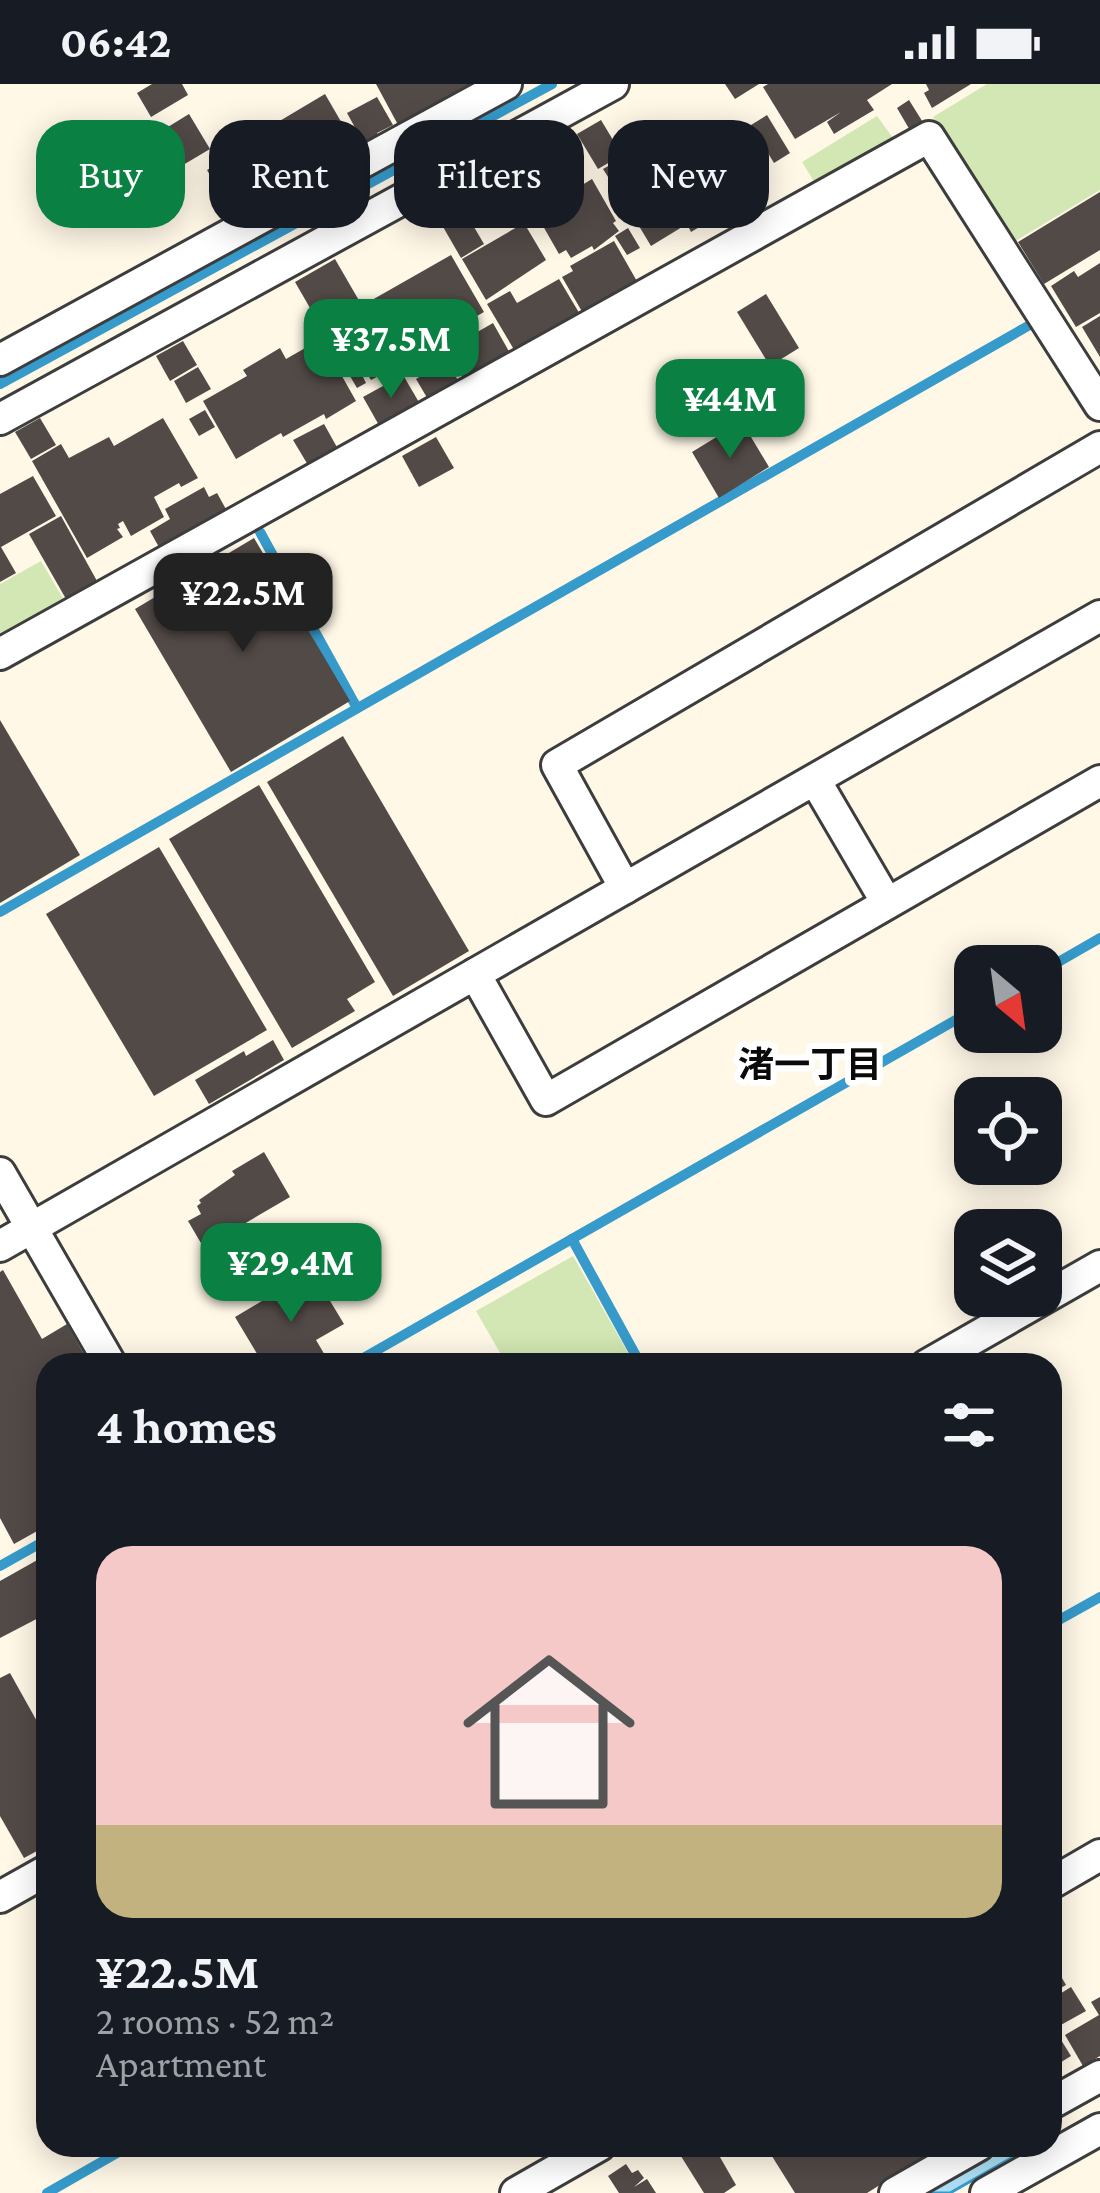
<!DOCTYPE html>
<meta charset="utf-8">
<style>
:root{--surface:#171b24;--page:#242831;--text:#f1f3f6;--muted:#9ea1a6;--line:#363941;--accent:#0b8043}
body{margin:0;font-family:"Crimson Pro","Noto Sans JP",serif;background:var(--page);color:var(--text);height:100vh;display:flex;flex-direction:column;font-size:45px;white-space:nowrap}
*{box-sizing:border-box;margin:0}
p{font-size:39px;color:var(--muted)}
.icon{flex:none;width:66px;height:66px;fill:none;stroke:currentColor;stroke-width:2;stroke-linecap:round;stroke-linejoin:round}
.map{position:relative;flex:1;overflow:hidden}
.panel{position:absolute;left:36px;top:1269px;width:1026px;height:804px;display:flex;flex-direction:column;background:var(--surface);border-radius:36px;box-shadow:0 6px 30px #0003}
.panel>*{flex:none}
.hud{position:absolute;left:36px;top:36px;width:1029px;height:108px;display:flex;gap:24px}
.needle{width:78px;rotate:151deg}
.controls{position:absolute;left:954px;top:861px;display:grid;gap:24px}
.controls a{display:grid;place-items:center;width:108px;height:108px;border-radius:24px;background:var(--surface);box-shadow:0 6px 30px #0003;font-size:60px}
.price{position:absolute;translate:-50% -102px;padding:0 27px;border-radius:24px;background:var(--accent);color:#fff;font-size:39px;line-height:78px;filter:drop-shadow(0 3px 6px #0008)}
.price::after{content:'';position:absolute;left:50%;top:72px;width:36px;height:27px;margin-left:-18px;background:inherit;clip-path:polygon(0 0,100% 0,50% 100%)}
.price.selected{background:#222;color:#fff}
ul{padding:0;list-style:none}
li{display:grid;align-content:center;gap:24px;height:636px;padding:0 60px}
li+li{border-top:3px solid var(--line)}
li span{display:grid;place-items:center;height:372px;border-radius:36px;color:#555}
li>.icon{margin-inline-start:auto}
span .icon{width:216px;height:216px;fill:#fffc;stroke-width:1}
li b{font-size:51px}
h2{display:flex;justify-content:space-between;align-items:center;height:144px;padding:0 60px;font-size:51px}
.tag{padding:0 42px;border-radius:36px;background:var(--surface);box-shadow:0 6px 30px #0003;font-size:42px;line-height:108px}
.tag.selected{background:var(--accent);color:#fff}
.status{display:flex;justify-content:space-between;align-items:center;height:84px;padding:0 60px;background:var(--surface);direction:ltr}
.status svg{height:33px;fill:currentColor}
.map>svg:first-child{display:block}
.green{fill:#d2e7b3}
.water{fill:#addff4;stroke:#369aca;stroke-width:3}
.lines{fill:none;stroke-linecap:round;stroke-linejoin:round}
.stream{stroke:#369aca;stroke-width:10}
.building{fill:#524a47}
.minor-casing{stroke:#3d3d3d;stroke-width:36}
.minor{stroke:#fff;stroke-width:30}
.labels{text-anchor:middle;stroke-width:12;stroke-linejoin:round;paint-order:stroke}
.neighbourhood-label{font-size:36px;font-weight:bold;fill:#0a0a0a;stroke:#fff}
</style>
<div class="status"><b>06:42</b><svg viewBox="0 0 49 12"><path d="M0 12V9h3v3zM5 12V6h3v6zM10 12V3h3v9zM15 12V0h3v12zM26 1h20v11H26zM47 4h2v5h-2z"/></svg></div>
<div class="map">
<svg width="1100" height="2109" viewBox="0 0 1100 2109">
<rect width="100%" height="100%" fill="#fff8e7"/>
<!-- green -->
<g class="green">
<path d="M987,0H1100V106L1014,158L933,33Z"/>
<path d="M877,32L898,61L818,104L802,78Z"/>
<path d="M41,477L64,516L0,551V500Z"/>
<path d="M573,1172L635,1281H507L476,1227Z"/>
</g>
<!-- water -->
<path class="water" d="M1000,2061H1034L950,2109H915Z"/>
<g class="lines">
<!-- stream -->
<g class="stream">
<path d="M0,300L552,0"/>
<path d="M260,448L357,624"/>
<path d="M0,828L1028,242"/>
<path d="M1041,888L1100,854"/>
<path d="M572,1155L641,1281"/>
<path d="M351,1281L975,925"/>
<path d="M0,1482L48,1455"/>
<path d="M1050,1541L1100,1513"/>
<path d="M47,2109L131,2061"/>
</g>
</g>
<!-- building -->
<g class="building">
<path d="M152,0H182L188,11L151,33L137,9Z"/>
<path d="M376,0H482L403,50Z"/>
<path d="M725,0H759L735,15Z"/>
<path d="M768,0H892L867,16L874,26L842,45L834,50L827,38L841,28L795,55L763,3Z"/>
<path d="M926,0H971L932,24L924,9L929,6Z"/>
<path d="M325,10L354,60L307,89L311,96L280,114L276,106L233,131L207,86L249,61L246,57Z"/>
<path d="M377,13L393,41L377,49L382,60L368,67L347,29Z"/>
<path d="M909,16L924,40L911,48L897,24Z"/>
<path d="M189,30L210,65L183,81L163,46Z"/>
<path d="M767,31L790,69L774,79L751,41Z"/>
<path d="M601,36L622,71L598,85L577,50Z"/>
<path d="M737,50L763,94L729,114L736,125L720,135L718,132L691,148L687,140L651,162L618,107L642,92L645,97L671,82L666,74L682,64L687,72L699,65L703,71Z"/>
<path d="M624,73L635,92L615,104L603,85Z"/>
<path d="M592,95L616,137L613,139L619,147L594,166L592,162L571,174L566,166L559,170L535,128L541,125L538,122L550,115L552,119Z"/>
<path d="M758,100L764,108L738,124L733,115Z"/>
<path d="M1100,108V166L1044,200L1018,158Z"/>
<path d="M454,109L484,160L461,174L431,122Z"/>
<path d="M524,139L546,176L486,216L462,175Z"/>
<path d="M628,144L640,164L627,171L615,152Z"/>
<path d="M614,157L638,199L584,231L562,193L573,187L570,182Z"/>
<path d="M451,171L484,228L470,236L473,239L438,259L446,273L415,291L406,277L371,296L353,265L337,274L321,245Z"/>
<path d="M335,175L361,220L321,243L295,198Z"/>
<path d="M1100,179V229L1076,243L1051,202L1074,187L1078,193Z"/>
<path d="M559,195L581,232L516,269L487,220L510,207L517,219Z"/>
<path d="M766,210L799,264L770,282L737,228Z"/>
<path d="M1100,232V273L1082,243Z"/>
<path d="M493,239L511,271L465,297L448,265Z"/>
<path d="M321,255L356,317L326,335L324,330L283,353L281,349L236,375L203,317L247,292L243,286L280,264L286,275Z"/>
<path d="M183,257L197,281L170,297L156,272Z"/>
<path d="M353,268L365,290L362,291L366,299L357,304L340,275Z"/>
<path d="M447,277L460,300L429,317L416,295Z"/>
<path d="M198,283L211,305L186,319L174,297Z"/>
<path d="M403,291L420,320L380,343L363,313Z"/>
<path d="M205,326L215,343L199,352L189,335Z"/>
<path d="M40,334L56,361L31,375L15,348Z"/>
<path d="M163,334L198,394L181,403L179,399L154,413L164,433L131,452L123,437L118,440L120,444L117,445L123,453L87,474L32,377L61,360L69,374L109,353L114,362Z"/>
<path d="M324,340L338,365L308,381L293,356Z"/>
<path d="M745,343L769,383L719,414L692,368L728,346L731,351Z"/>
<path d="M436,353L454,384L419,403L402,372Z"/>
<path d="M33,392L56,432L1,463L16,489L0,498V410Z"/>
<path d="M204,403L209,413L217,409L227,427L160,465L150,447L170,435L165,425Z"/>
<path d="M61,432L97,497L66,515L29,450Z"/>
<path d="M254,454L350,617L231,688L135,525Z"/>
<path d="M0,636L80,771L0,819Z"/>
<path d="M343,652L469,867L393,912L267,698Z"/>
<path d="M259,701L375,898L347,915L355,927L292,964L169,755Z"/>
<path d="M159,763L267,946L154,1012L46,830Z"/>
<path d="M273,956L284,976L209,1020L195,996L244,967L246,972Z"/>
<path d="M264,1068L290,1113L225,1151L227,1154L205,1166L188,1137L201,1130L197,1122L201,1119L199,1116L235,1091L232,1087Z"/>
<path d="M3,1186L42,1255L67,1240L90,1281H48V1441L14,1460L0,1434V1188Z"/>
<path d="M312,1187L344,1240L316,1256L329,1278L324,1281H246L259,1273L235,1233Z"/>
<path d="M48,1470V1529L0,1554V1497Z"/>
<path d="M10,1589L48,1657V1761L24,1774L0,1732V1594Z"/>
<path d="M1050,1873L1066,1901L1050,1910Z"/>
<path d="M1071,1903L1086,1927L1059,1942L1050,1926V1916Z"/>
<path d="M1100,1913V1972L1083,1982L1065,1951L1099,1931L1091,1918Z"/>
<path d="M1050,1938L1071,1972L1050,1985Z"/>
<path d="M674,2061H713L736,2101L724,2109H704Z"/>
<path d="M765,2061H808L816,2073L831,2063L833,2066L841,2061H945L934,2067L936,2071L924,2078L922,2075L867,2109H795Z"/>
<path d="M626,2080L632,2089L638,2086L644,2094L634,2103L647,2095L656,2109H619L608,2092Z"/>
</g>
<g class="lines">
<!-- minor casing -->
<g class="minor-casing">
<g id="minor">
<path d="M0,276L506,0"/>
<path d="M0,335L613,0"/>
<path d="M0,570L929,53L1100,321"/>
<path d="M815,696L887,819"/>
<path d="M625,804L557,681L1100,363"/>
<path d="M475,890L546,1016L1100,697"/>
<path d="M0,1089L111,1281"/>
<path d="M0,1162L1100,532"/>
<path d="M927,1281L1100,1182"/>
<path d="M1050,1800L1100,1771"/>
<path d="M0,1813L48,1786"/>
<path d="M1050,2020L1100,1992"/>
<path d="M516,2109L600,2061"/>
<path d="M895,2109L979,2061"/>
<path d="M986,2109L1100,2045"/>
</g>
</g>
<!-- minor -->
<use href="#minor" class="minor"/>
</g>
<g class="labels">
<!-- neighbourhood labels -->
<g class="neighbourhood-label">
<text x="810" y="993">渚一丁目</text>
</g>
</g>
</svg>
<div class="controls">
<a><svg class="needle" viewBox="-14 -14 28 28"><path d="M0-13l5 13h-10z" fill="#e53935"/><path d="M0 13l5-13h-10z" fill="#9ea1a6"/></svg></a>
<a><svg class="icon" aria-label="locate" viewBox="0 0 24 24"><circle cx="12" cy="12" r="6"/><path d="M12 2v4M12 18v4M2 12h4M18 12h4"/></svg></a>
<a><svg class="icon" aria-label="layers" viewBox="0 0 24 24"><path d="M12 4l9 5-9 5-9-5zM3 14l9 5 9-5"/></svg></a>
</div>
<b class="price" style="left:391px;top:317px">¥37.5M</b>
<b class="price" style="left:730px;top:377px">¥44M</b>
<b class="price selected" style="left:243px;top:571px">¥22.5M</b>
<b class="price" style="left:291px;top:1241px">¥29.4M</b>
<div class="hud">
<a class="tag selected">Buy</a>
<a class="tag">Rent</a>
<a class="tag">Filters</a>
<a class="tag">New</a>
</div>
<section class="panel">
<h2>4 homes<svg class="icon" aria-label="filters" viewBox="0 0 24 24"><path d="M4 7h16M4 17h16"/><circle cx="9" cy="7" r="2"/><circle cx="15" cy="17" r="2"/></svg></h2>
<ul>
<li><span style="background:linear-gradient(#f6c9c9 75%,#c2b280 0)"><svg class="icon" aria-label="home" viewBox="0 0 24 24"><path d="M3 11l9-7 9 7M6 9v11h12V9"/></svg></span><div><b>¥22.5M</b><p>2 rooms · 52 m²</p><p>Apartment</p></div></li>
</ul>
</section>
</div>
